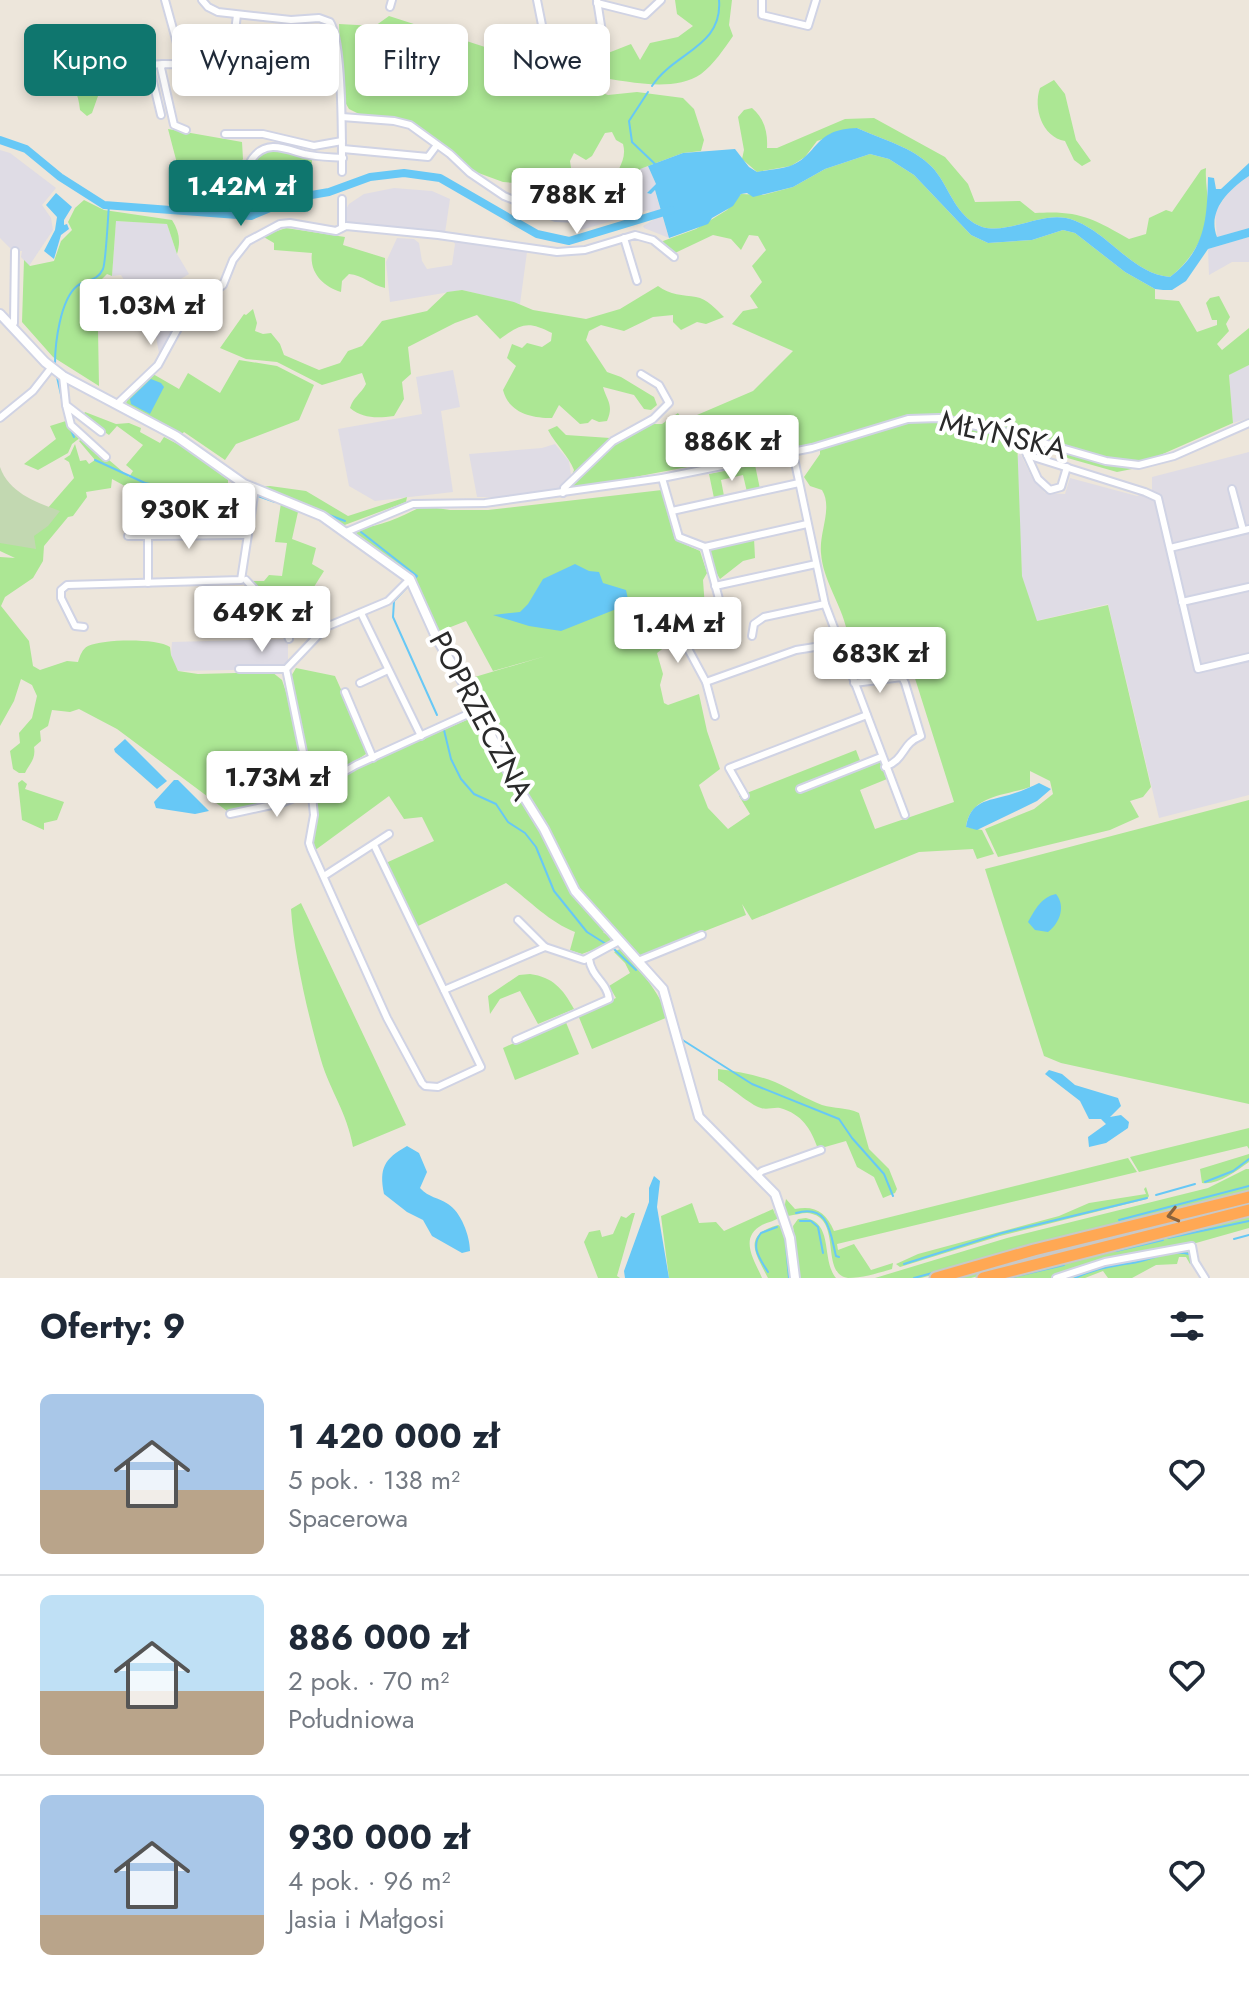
<!DOCTYPE html>
<html lang="pl">
<meta charset="utf-8">
<style>
:root{--surface:#fff;--page:#f2f2f3;--text:#1f2937;--muted:#747a83;--line:#e0e1e3;--accent:#0f766e}
body{margin:0;font-family:Jost,sans-serif;background:var(--page);color:var(--text);height:100vh;display:flex;flex-direction:column;font-size:30px;white-space:nowrap}
*{box-sizing:border-box;margin:0}
p{font-size:26px;color:var(--muted)}
.icon{flex:none;width:44px;height:44px;fill:none;stroke:currentColor;stroke-width:2;stroke-linecap:round;stroke-linejoin:round}
.map{position:relative;height:1278px;overflow:hidden}
.sheet{display:flex;flex-direction:column;background:var(--surface);flex:1}
.sheet>*{flex:none}
.top-card{position:absolute;left:24px;top:24px;width:800px;height:72px;display:flex;gap:16px}
.price{position:absolute;translate:-50% -68px;padding:0 18px;border-radius:8px;background:#fff;color:#222;font-size:26px;line-height:52px;filter:drop-shadow(0 2px 4px #0008)}
.price::after{content:'';position:absolute;left:50%;top:48px;width:24px;height:18px;margin-left:-12px;background:inherit;clip-path:polygon(0 0,100% 0,50% 100%)}
.price.current{background:var(--accent);color:#fff}
ul{padding:0;list-style:none}
li{display:flex;align-items:center;gap:24px;height:200px;padding:0 40px}
li+li{border-top:2px solid var(--line)}
li span{display:grid;place-items:center;flex:none;width:224px;height:160px;border-radius:12px;color:#555}
li>.icon{margin-inline-start:auto}
span .icon{width:96px;height:96px;fill:#fffc;stroke-width:1}
li b{font-size:34px}
h2{display:flex;justify-content:space-between;align-items:center;height:96px;padding:0 40px;font-size:34px}
.pill{padding:0 28px;border-radius:12px;background:var(--surface);box-shadow:0 4px 12px #0003;font-size:28px;line-height:72px}
.pill.current{background:var(--accent);color:#fff}
.map>svg:first-child{display:block}
.industrial{fill:#dfdce5}
.green{fill:#ace794}
.cemetery{fill:#c2d8b1}
.water{fill:#67c8f6}
.lines{fill:none;stroke-linecap:round;stroke-linejoin:round}
.stream{stroke:#67c8f6;stroke-width:2}
.river{stroke:#67c8f6;stroke-width:8}
.street-casing{stroke:#d0d3e4;stroke-width:10}
.secondary-casing{stroke:#d0d3e4;stroke-width:12}
.highway-casing{stroke:#c8c8c8;stroke-width:15}
.street{stroke:#fff;stroke-width:6}
.secondary{stroke:#fff;stroke-width:8}
.highway{stroke:#ffa854;stroke-width:11}
.oneway{stroke:#8a633d}
.labels{text-anchor:middle;stroke-width:8;stroke-linejoin:round;paint-order:stroke}
.street-label{font-size:30px;fill:#2a2a2a;stroke:#fff}
</style>
<div class="map">
<svg width="1249" height="1278" viewBox="0 0 1249 1278">
<rect width="100%" height="100%" fill="#ede6db"/>
<!-- industrial -->
<g class="industrial">
<path d="M0,150L10,153L56,188L42,205L51,218L53,230L29,266L21,257L22,251H13L0,238Z"/>
<path d="M648,166L656,184L650,191L654,188L669,238L644,228L643,226L653,220L649,210L581,230L567,187L577,173L581,172L597,178L613,188L637,180L640,169Z"/>
<path d="M1249,176V228L1217,237L1215,212L1230,190Z"/>
<path d="M394,188L432,191L450,199L445,233L345,224V211L349,204L364,194Z"/>
<path d="M116,221L167,224L177,254L189,274L169,286L182,311L159,353L155,332L121,275L112,276Z"/>
<path d="M1249,237V262H1232L1209,275L1208,249Z"/>
<path d="M397,238L414,239L419,243L422,261L427,269L452,265L455,244L452,239L527,252L520,304L462,290L390,302L386,262Z"/>
<path d="M1249,365V418L1233,423L1229,375Z"/>
<path d="M453,370L460,407L441,411L453,492L375,501L349,486L338,429L422,414L416,377Z"/>
<path d="M555,444L569,461L571,475L557,490L498,497H477L469,454L542,448Z"/>
<path d="M1249,452V795L1159,818L1108,604L1036,621L1022,576L1017,458L1020,453L1031,476L1045,493L1065,494L1070,478L1137,496L1152,491V477Z"/>
<path d="M288,639V666L284,669L178,671L171,655L172,642Z"/>
</g>
<!-- green -->
<g class="green">
<path d="M675,0H732L729,25L733,36C724,49 714,64 701,74C673,93 627,81 597,77L608,53L631,44L640,60L650,43L678,37L693,26L677,14Z"/>
<path d="M389,16L485,47L495,55L608,95L637,92L683,98L694,109L704,140L701,151L683,153L640,169L637,180L613,188C614,171 628,162 623,144L616,140L612,132L605,133L592,156L586,160L574,153L570,161L571,168L577,173L567,187L544,190L528,184L503,182L473,171L412,123L395,118L365,117L349,109L342,97L339,24L375,26Z"/>
<path d="M80,45L84,51L104,70V79L92,113L87,116L80,110C77,74 56,77 30,62L28,55L33,49L56,55L69,46Z"/>
<path d="M1054,80L1065,94L1076,140L1091,161L1082,166L1074,160L1065,141C1042,137 1033,108 1040,88Z"/>
<path d="M752,108C764,118 768,132 767,148H777L845,119L874,118L945,157L968,184L975,202L1020,201L1035,213C1078,210 1093,218 1129,239L1146,234L1149,218L1166,210L1172,212L1201,170L1206,168C1205,182 1208,194 1208,206C1210,232 1189,263 1170,277C1130,274 1106,227 1066,218C1035,212 998,242 971,221C953,208 947,183 932,167C913,147 881,139 857,128L817,141L805,157L791,166L757,172L742,159L744,150L738,117L744,110Z"/>
<path d="M168,129L242,142L243,159L232,177L234,185C217,210 206,190 185,194Z"/>
<path d="M271,149H279L312,159L311,182L245,196C243,177 252,157 271,149Z"/>
<path d="M870,154L889,159L914,175L971,235L988,243L1032,240L1063,230L1075,233L1125,272L1155,289V299L1179,301L1197,332L1217,325V320H1212L1206,303L1210,298L1219,296L1230,317L1226,324L1229,331L1217,344L1222,350L1249,328V365L1229,375L1233,423L1156,457L1147,466L1117,472L1032,448L1017,437L1022,576L1037,621L1108,605L1151,787L1143,797L1130,801L1139,817L1110,830L998,857L985,829L1034,809L1053,794L1050,781L1030,771V787C1005,796 970,795 966,827L982,830L994,854L977,859L973,849L919,852L752,920L742,904L746,915L641,956L614,928L603,932L610,937L611,943L582,954L570,950L575,932C549,922 529,900 506,883L416,927L387,866L388,862L434,841L422,817L404,819L389,796L314,851L312,841L318,790L358,767L476,716L491,748L497,747L468,679L546,656L493,671L466,621L438,632L409,573L364,541L355,532L359,528C381,527 404,515 423,506L450,510H488L662,490L675,540L700,551L707,573L703,580L705,608L692,626L657,653L663,674L660,685L664,703L668,705L699,694L707,731L720,769L699,785L708,808L728,829L750,814L739,796L856,750L861,763L879,757L887,779L860,790L875,829L954,802L901,634L847,631C841,603 823,581 821,553C819,532 833,508 822,490L810,486L804,477L820,454V442L566,490L574,470C568,455 556,445 548,430L557,426L566,435L610,438L648,424H662L678,413L683,421L753,391L793,351L732,324L743,311L758,308L750,296L762,282L752,266L766,250L758,236L749,235L741,250L731,239L713,235L675,253L665,248L663,241L696,229L727,210L741,194L763,195L793,187L825,169Z"/>
<path d="M84,200L104,210L172,220C179,231 181,241 177,254L167,224L116,221L112,276L107,274L99,282L101,293L95,300L101,307L98,330L99,386L53,357L22,322L24,260L30,266L54,261L61,241L72,230L68,222L75,208Z"/>
<path d="M286,228L345,237L343,245L385,258V288C371,285 363,275 349,274L342,281L341,292C323,287 309,272 312,253L274,250V243L262,236Z"/>
<path d="M658,286C670,295 683,295 696,297C707,299 716,309 724,317L706,324L697,322L681,330L673,322V315L653,317L624,331L601,325L589,331L586,340L607,372L621,377L654,397L657,405L651,410L644,409L634,395L603,387C607,401 614,405 607,421L599,422L592,419L588,423L580,424L559,405L552,418C531,418 509,413 503,390L516,366L507,358L512,344L522,348L527,343L542,347L551,341L552,333C528,321 522,323 500,339L477,315L455,323L408,347L411,374L402,382L404,399L394,416C378,418 363,419 350,408C353,397 361,394 366,384L362,373L322,385L277,362L246,359L220,348L244,314L246,315L253,309L257,323L255,331L263,334L271,333L280,344L284,355L319,370L340,363L348,351L362,346L382,321L427,311L447,292L462,290L514,302L533,310L586,319L620,309Z"/>
<path d="M239,360L277,366L314,385L299,420L236,444L225,460L184,432L182,434L126,404L128,396L153,374L179,389L188,373L220,393Z"/>
<path d="M85,412L116,424L129,423L141,428L140,432L160,443L164,437L185,448L228,480V488L217,498L197,499L196,515C180,512 167,512 153,505L150,507L134,497L123,485L112,479L111,488L86,492L87,497L73,516L68,517L44,546L43,561L33,578L5,597L1,606L29,641L33,666L40,670L67,661L78,662C80,656 82,649 88,646C103,639 157,638 170,647L171,655L178,671L198,674L272,672L282,680L288,698H293L290,678L296,668L335,676L369,752L322,783L308,788L310,792L270,806L227,811L117,729L79,709L70,712L52,710L48,726L40,731L41,741L34,747C36,759 30,763 25,773H19L13,769L10,751L20,743L19,733L32,718L37,696L32,685L21,679L14,701L0,726V557L15,558L0,551V532L33,525L74,478L69,462L64,459L70,455L75,444L80,461L86,460L89,464L95,460L79,441L83,438L129,477L133,471L126,465L143,445L117,426L109,435L82,417Z"/>
<path d="M69,420L81,437L72,444L68,453L38,470L24,464L56,439L50,426Z"/>
<path d="M755,465L760,489L747,492L743,475L721,480L724,496L714,498L709,474Z"/>
<path d="M270,486L306,491L348,516L407,497L406,502L342,526L258,487Z"/>
<path d="M281,503L298,512L292,539L316,548L312,564L324,571L288,628L250,581H264L269,575L282,576L287,543L275,542Z"/>
<path d="M754,538L755,558L743,561L720,579L713,567L709,548Z"/>
<path d="M22,780L27,784L25,789L64,802L57,820L44,823V830L22,820L18,783Z"/>
<path d="M1249,800V1104L1061,1063L1044,1056L985,869Z"/>
<path d="M301,903L406,1125L353,1147C347,1112 330,1091 321,1060C308,1015 294,955 291,909Z"/>
<path d="M620,949C640,971 658,989 668,1017L592,1049L578,1015L616,998L609,986L630,973L625,963L614,952Z"/>
<path d="M530,974C553,977 563,989 574,1009L538,1024L520,991L500,999L490,1014L488,996L519,975Z"/>
<path d="M565,1020L579,1054L515,1080L503,1048Z"/>
<path d="M718,1069C737,1071 757,1075 775,1082C791,1089 806,1099 822,1105C835,1109 846,1107 859,1113L869,1149L889,1169L897,1189L895,1193L883,1198L874,1177L857,1167L846,1141L818,1149C811,1129 802,1114 780,1108C774,1107 767,1110 761,1108C750,1105 731,1087 718,1080Z"/>
<path d="M1249,1128V1149L1247,1146L1139,1172L1130,1157Z"/>
<path d="M1249,1154V1162C1235,1172 1218,1185 1202,1183L1200,1169Z"/>
<path d="M1128,1158L1137,1172L837,1244L838,1250L854,1244L871,1270L893,1263L892,1269C878,1273 863,1278 848,1278C819,1274 844,1216 807,1213C801,1213 795,1215 788,1216L784,1209L786,1199L795,1209C815,1205 826,1212 834,1231Z"/>
<path d="M1246,1169H1249V1192L921,1278H875L1007,1238L1208,1188Z"/>
<path d="M1146,1187L1149,1196L1147,1199L1000,1236L900,1267L896,1264L918,1254L1059,1216L1089,1203L1146,1194L1144,1189Z"/>
<path d="M1249,1199V1207L971,1278H944Z"/>
<path d="M692,1203L699,1223L716,1222L724,1231L773,1209L776,1217L774,1209L777,1208L780,1217C775,1221 768,1222 762,1225C738,1238 755,1261 762,1278H669L661,1216Z"/>
<path d="M632,1213H635L617,1276L620,1278H598L584,1242L589,1232L600,1230L602,1237L613,1234L621,1216L626,1218Z"/>
<path d="M1249,1214V1228L1196,1243L1115,1257L1051,1278H996Z"/>
<path d="M806,1218C834,1224 821,1260 836,1278H800L793,1226L798,1219Z"/>
<path d="M778,1225L785,1228L792,1278H768C755,1253 742,1235 778,1225Z"/>
<path d="M1185,1249L1191,1252L1194,1262L1190,1264L1186,1257H1179L1177,1264L1156,1265L1132,1278H1108L1103,1271L1085,1278H1062L1122,1260Z"/>
</g>
<!-- cemetery -->
<path class="cemetery" d="M0,467C9,493 36,502 60,511L48,526L34,536L36,549L0,543Z"/>
<!-- water -->
<g class="water">
<path d="M857,128C881,139 913,147 932,167C947,183 953,208 971,221C998,242 1035,212 1066,218C1106,227 1130,274 1170,277C1206,250 1207,218 1208,177L1214,178L1216,189H1221L1249,163V176C1228,190 1207,211 1217,237L1249,228V237L1208,249L1186,281L1172,290H1163L1155,289L1125,272L1075,233L1063,230L1032,240L988,243L971,235L914,175L889,159L870,154L825,169L793,187L753,197L747,193L741,194L733,206L712,218L708,224L669,238L655,190L651,194L647,193L656,184L648,166L683,153L735,149L749,167L757,172C768,170 780,169 790,166C819,155 813,129 857,128Z"/>
<path d="M56,193L72,207L64,220V225L67,224L69,229L61,235L54,259L44,251L55,230L57,217L46,205Z"/>
<path d="M151,379L161,383L164,387L150,414L131,404L130,399Z"/>
<path d="M575,564L589,571L599,572L603,583L626,590L629,604L561,631L529,626L493,615L520,612L528,604L543,579Z"/>
<path d="M125,739L167,781L157,789L115,752L114,749Z"/>
<path d="M174,780H178L209,811L195,814L156,808L154,802Z"/>
<path d="M1039,783L1051,789L1037,801L977,830L966,827C970,801 987,801 1009,795C1019,792 1029,788 1039,783Z"/>
<path d="M1056,894C1066,906 1060,923 1048,932L1035,930L1028,922C1035,910 1041,897 1056,894Z"/>
<path d="M1049,1070L1062,1074L1075,1085L1118,1098L1121,1106L1110,1117L1121,1115L1129,1122L1128,1128L1106,1143L1089,1147L1088,1137L1106,1124L1101,1119H1089L1080,1101L1045,1074Z"/>
<path d="M407,1146L419,1153L427,1172L420,1188C429,1198 438,1197 448,1204C461,1212 470,1236 470,1251L462,1253L432,1236L423,1220L407,1212L384,1194C379,1168 384,1159 407,1146Z"/>
<path d="M654,1176L660,1181L657,1207L669,1278H625L624,1271L649,1202V1188Z"/>
</g>
<g class="lines">
<!-- stream -->
<g class="stream">
<path d="M652,86C674,52 723,47 719,0"/>
<path d="M648,92L629,121L632,142L655,164"/>
<path d="M55,364C55,344 60,300 77,286C86,279 97,282 103,269C106,261 108,216 109,205"/>
<path d="M57,377L67,421L74,437"/>
<path d="M95,460L145,483L202,494L220,489L249,493"/>
<path d="M258,496L275,502"/>
<path d="M291,499L318,510"/>
<path d="M324,513L345,521"/>
<path d="M361,532L417,576L415,578"/>
<path d="M407,587L394,601L393,617L437,715"/>
<path d="M444,730L451,759L461,779L474,794L496,804L508,822L525,833L536,847L554,891L587,932L606,944"/>
<path d="M614,949L636,970"/>
<path d="M670,998L681,1039L752,1084L839,1119L852,1138L884,1174L893,1196"/>
<path d="M1205,1182L1233,1171L1249,1159"/>
<path d="M1156,1195L1195,1184"/>
<path d="M796,1213C829,1204 830,1232 836,1256L839,1257"/>
<path d="M1119,1220L1249,1186"/>
<path d="M800,1221H811L818,1227L823,1253"/>
<path d="M785,1235L789,1278"/>
<path d="M1168,1238L1249,1221"/>
<path d="M1234,1239L1249,1235"/>
<path d="M1116,1251L1163,1240"/>
<path d="M1190,1256L1191,1260"/>
<path d="M904,1264L1002,1233L1147,1198"/>
<path d="M768,1272C760,1259 750,1247 761,1233L777,1227"/>
<path d="M914,1278L1063,1237"/>
<path d="M1009,1278L1064,1265"/>
<path d="M1075,1278C1094,1269 1111,1266 1132,1263C1150,1260 1170,1249 1189,1254"/>
</g>
<!-- river -->
<path class="river" d="M0,140L26,149L60,177L104,205L251,216L294,198L329,192L370,177L404,173L440,178L537,234L569,241L671,210"/>
<!-- street casing -->
<g class="street-casing">
<g id="street">
<path d="M165,0L183,65"/>
<path d="M202,0L208,7L218,12L291,20L319,18L330,22C343,41 342,144 342,172"/>
<path d="M537,0L546,45L592,61L602,32L597,0"/>
<path d="M762,0V15L808,26L816,0"/>
<path d="M597,3L645,15L661,0"/>
<path d="M390,7L392,0"/>
<path d="M234,39L237,15"/>
<path d="M104,59L149,65"/>
<path d="M161,115L149,65L163,64"/>
<path d="M342,117L394,121L410,125L450,154L470,173L504,196L556,217L578,218"/>
<path d="M186,130L174,125L161,68L163,64L338,66"/>
<path d="M225,134H263L314,146L342,141"/>
<path d="M343,149L428,157L437,145"/>
<path d="M174,196L223,201C237,190 243,174 252,159C266,139 286,149 304,154C317,157 330,157 343,158"/>
<path d="M342,227V199"/>
<path d="M624,238L637,281"/>
<path d="M11,326L14,323L15,251"/>
<path d="M63,376L66,405L101,432"/>
<path d="M117,404L158,365L188,310L223,285L233,260L248,241L280,224L290,223L336,231L346,226L438,235L557,252L585,250L635,235L653,240L674,257"/>
<path d="M66,405L71,425L106,457"/>
<path d="M0,418L33,391L51,368"/>
<path d="M1022,437L1021,442L1027,455L1145,492L1158,498L1198,669L1249,657"/>
<path d="M793,453L825,604L905,815"/>
<path d="M1027,455L1038,479L1050,490L1061,487L1067,467"/>
<path d="M662,478L679,537L705,547L719,599L717,606L686,645L706,682L715,716"/>
<path d="M1232,489L1243,530"/>
<path d="M563,493L564,488L613,441L653,419L669,403L659,385L641,374"/>
<path d="M672,511L799,483"/>
<path d="M198,515L250,516"/>
<path d="M346,532L413,504L485,503L662,478L812,448L908,419L939,418L1009,433L1106,461L1139,465L1174,456L1249,423"/>
<path d="M128,536H148"/>
<path d="M705,547L807,524"/>
<path d="M1170,548L1249,529"/>
<path d="M246,580C264,600 281,613 289,639"/>
<path d="M148,583V536L246,535"/>
<path d="M715,586L816,564"/>
<path d="M1182,602L1249,587"/>
<path d="M361,613L421,736"/>
<path d="M84,627L75,626L61,598V590L67,585L241,580L255,489"/>
<path d="M752,636L754,624L764,617L825,604"/>
<path d="M239,669H286"/>
<path d="M286,669L312,796L314,815L309,843L311,849L387,1018L422,1083L425,1086L438,1087L481,1067L374,845"/>
<path d="M286,669L326,627L388,601L410,579"/>
<path d="M706,682L796,650L840,643"/>
<path d="M360,683L388,670"/>
<path d="M854,683L902,677L905,683L921,736C901,744 906,759 885,767"/>
<path d="M345,692L373,758"/>
<path d="M800,789L881,757"/>
<path d="M745,796L729,768L867,715"/>
<path d="M230,814L281,803L309,792L356,765L479,709"/>
<path d="M324,876L389,834"/>
<path d="M518,920L545,947L584,960L619,941"/>
<path d="M638,961L702,935"/>
<path d="M444,990L545,947"/>
<path d="M516,1040L609,999C607,982 592,978 589,959"/>
<path d="M757,1175L762,1171L821,1150"/>
<path d="M1056,1278L1105,1262L1192,1246L1195,1262L1205,1278"/>
</g>
</g>
<!-- secondary casing -->
<g class="secondary-casing">
<path id="secondary" d="M0,314L45,362L63,376L176,436L244,484L322,516L410,579L437,639L479,709L506,768L544,829L575,891L663,989L699,1117L775,1194L790,1238L795,1278"/>
</g>
<!-- highway casing -->
<g class="highway-casing">
<g id="highway">
<path d="M936,1278L1034,1250L1249,1197"/>
<path d="M983,1278L1249,1210"/>
</g>
</g>
<!-- street -->
<use href="#street" class="street"/>
<!-- secondary -->
<use href="#secondary" class="secondary"/>
<!-- highway -->
<use href="#highway" class="highway"/>
</g>
<!-- one-way arrows -->
<defs><path id="oneway-chevron" d="M-2-3.5L2.5 0L-2 3.5" fill="none" stroke-width="1.6" stroke-linecap="round" stroke-linejoin="round" transform="scale(2)"/></defs>
<use class="oneway" href="#oneway-chevron" transform="translate(1173 1215) rotate(166)"/>
<g class="labels">
<!-- street labels -->
<g class="street-label">
<text transform="translate(1003 435) rotate(13)" y="10">MŁYŃSKA</text>
<text transform="translate(481 716) rotate(62)" y="10">POPRZECZNA</text>
</g>
</g>
</svg>
<b class="price current" style="left:241px;top:228px">1.42M zł</b>
<b class="price" style="left:577px;top:236px">788K zł</b>
<b class="price" style="left:151px;top:347px">1.03M zł</b>
<b class="price" style="left:732px;top:483px">886K zł</b>
<b class="price" style="left:189px;top:551px">930K zł</b>
<b class="price" style="left:262px;top:654px">649K zł</b>
<b class="price" style="left:678px;top:665px">1.4M zł</b>
<b class="price" style="left:880px;top:695px">683K zł</b>
<b class="price" style="left:277px;top:819px">1.73M zł</b>
<div class="top-card">
<a class="pill current">Kupno</a>
<a class="pill">Wynajem</a>
<a class="pill">Filtry</a>
<a class="pill">Nowe</a>
</div>
</div>
<section class="sheet">
<h2>Oferty: 9<svg class="icon" aria-label="filters" viewBox="0 0 24 24"><path d="M4 7h16M4 17h16"/><circle cx="9" cy="7" r="2"/><circle cx="15" cy="17" r="2"/></svg></h2>
<ul>
<li><span style="background:linear-gradient(#a9c7e8 60%,#b9a48a 0)"><svg class="icon" aria-label="home" viewBox="0 0 24 24"><path d="M3 11l9-7 9 7M6 9v11h12V9"/></svg></span><div><b>1 420 000 zł</b><p>5 pok. · 138 m²</p><p>Spacerowa</p></div><svg class="icon" aria-label="heart" viewBox="0 0 24 24"><path d="M12 20l-8-8c-3-5 5-10 8-4 3-6 11-1 8 4z"/></svg></li>
<li><span style="background:linear-gradient(#bfe0f5 60%,#b9a48a 0)"><svg class="icon" aria-label="home" viewBox="0 0 24 24"><path d="M3 11l9-7 9 7M6 9v11h12V9"/></svg></span><div><b>886 000 zł</b><p>2 pok. · 70 m²</p><p>Południowa</p></div><svg class="icon" aria-label="heart" viewBox="0 0 24 24"><path d="M12 20l-8-8c-3-5 5-10 8-4 3-6 11-1 8 4z"/></svg></li>
<li><span style="background:linear-gradient(#a9c7e8 75%,#b9a48a 0)"><svg class="icon" aria-label="home" viewBox="0 0 24 24"><path d="M3 11l9-7 9 7M6 9v11h12V9"/></svg></span><div><b>930 000 zł</b><p>4 pok. · 96 m²</p><p>Jasia i Małgosi</p></div><svg class="icon" aria-label="heart" viewBox="0 0 24 24"><path d="M12 20l-8-8c-3-5 5-10 8-4 3-6 11-1 8 4z"/></svg></li>
</ul>
</section>
